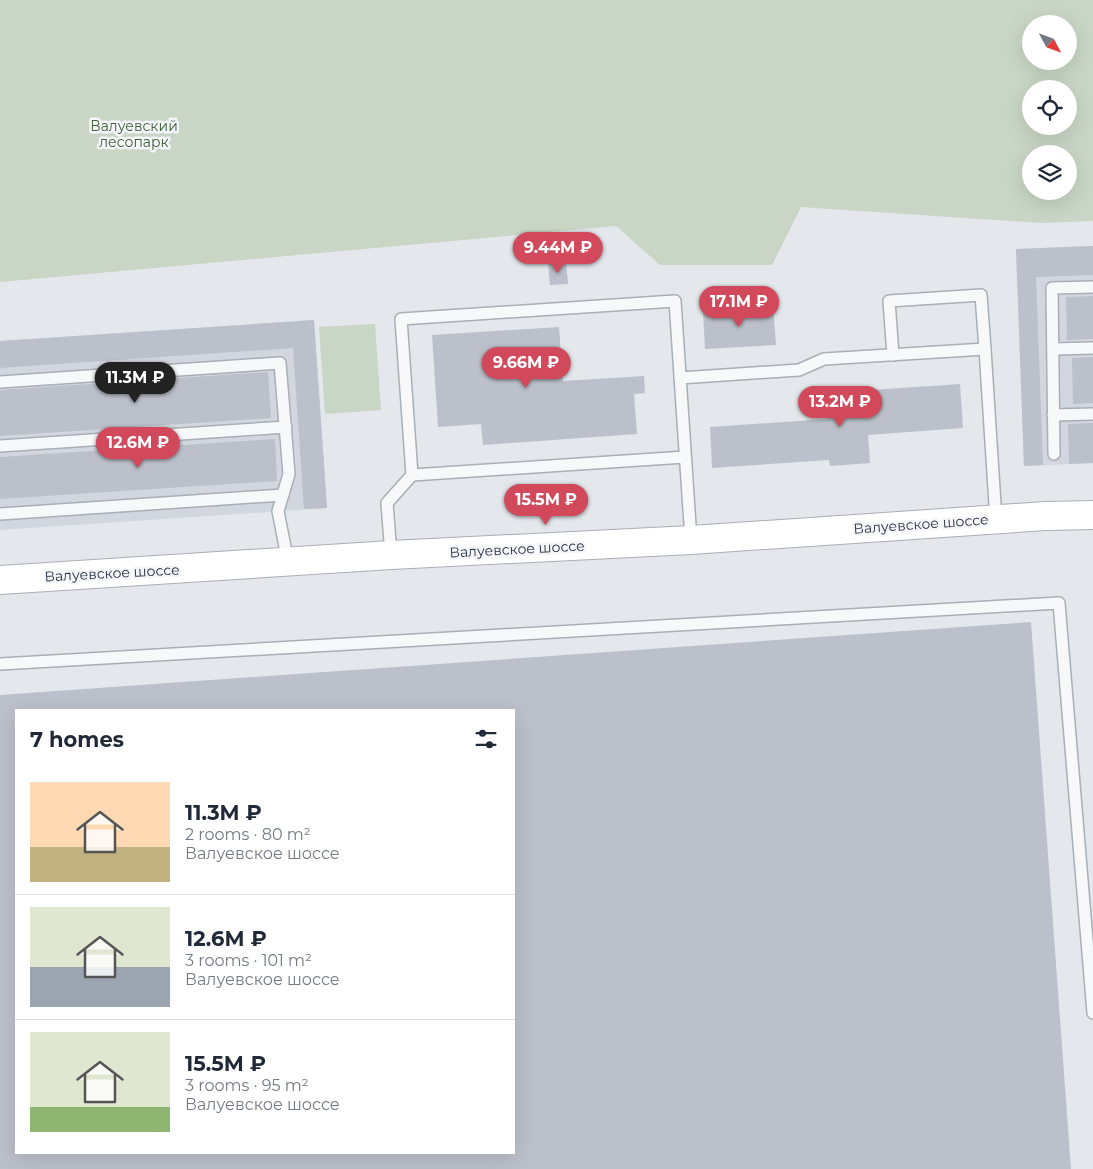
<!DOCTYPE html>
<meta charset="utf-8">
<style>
:root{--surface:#fff;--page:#f2f2f3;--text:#1f2937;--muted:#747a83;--line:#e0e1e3;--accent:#d1495b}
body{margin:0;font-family:Montserrat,sans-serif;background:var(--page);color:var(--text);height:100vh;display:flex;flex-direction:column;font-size:19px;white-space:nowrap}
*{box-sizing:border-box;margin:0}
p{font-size:16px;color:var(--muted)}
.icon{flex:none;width:28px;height:28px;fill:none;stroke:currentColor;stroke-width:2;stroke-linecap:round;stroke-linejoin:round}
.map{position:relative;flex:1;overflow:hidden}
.sheet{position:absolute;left:15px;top:709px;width:500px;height:445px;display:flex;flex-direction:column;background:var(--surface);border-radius:0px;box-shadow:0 5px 20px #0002}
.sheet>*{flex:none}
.needle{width:32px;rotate:131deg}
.controls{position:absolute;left:1022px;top:15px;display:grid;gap:10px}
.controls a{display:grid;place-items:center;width:55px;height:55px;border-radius:50%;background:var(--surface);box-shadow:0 5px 20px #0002;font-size:25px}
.price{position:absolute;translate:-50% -42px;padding:0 11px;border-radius:18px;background:var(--accent);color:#fff;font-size:16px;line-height:32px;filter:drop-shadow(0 1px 2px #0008)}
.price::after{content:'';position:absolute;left:50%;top:30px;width:15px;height:11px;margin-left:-8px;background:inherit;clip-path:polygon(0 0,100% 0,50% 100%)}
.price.selected{background:#222;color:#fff}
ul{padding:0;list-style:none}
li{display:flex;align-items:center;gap:15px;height:125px;padding:0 15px}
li+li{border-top:1px solid var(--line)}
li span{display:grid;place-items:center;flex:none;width:140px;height:100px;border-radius:0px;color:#555}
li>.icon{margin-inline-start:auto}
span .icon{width:60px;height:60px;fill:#fffc;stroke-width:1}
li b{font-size:21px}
h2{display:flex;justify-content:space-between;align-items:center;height:60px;padding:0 15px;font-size:21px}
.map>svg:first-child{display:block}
.built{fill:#d2d6de}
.green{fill:#c9d6c5;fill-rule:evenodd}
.building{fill:#bbc0ca;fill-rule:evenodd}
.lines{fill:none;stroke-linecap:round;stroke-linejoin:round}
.lane-casing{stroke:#a9aeb7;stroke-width:14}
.secondary-casing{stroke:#a9aeb7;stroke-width:30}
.lane{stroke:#f7f8fa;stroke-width:11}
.secondary{stroke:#fff;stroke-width:28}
.labels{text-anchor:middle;stroke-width:5;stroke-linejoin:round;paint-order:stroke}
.park-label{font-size:14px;fill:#3f6138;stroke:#f4f6f9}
.street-label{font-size:14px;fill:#2b3445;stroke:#f4f6f9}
</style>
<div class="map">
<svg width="1093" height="1169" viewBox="0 0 1093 1169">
<rect width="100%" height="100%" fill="#e4e7ec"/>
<!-- built -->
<g class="built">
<path d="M1093,246V463L1024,466L1016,249Z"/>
<path d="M314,320L327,508L0,530V341Z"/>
</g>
<!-- green -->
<g class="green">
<path d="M0,0H1093V221L1042,223L801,207L772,265H660L616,226L0,282ZM1031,24H1069V61H1031ZM1031,89H1069V126H1031ZM1031,154H1069V191H1031Z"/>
<path d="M375,324L381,410L325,414L319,327Z"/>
</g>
<!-- building -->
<g class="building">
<path d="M1093,246V275L1036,277L1043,465L1024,466L1016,249Z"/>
<path d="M566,262L568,284L550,285L548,263Z"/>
<path d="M1093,296V339L1067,340L1066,297Z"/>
<path d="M773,306L776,345L705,349L703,311Z"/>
<path d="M314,320L327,508L304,509L293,348L0,368V341Z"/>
<path d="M559,327L563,381L644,376L645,393L634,394L637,434L483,445L481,424L438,427L432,335Z"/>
<path d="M1093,357V403L1073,404L1072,358Z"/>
<path d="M268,372L271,418L0,436V390Z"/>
<path d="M960,384L963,428L868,435L870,463L830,466L829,460L712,468L710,427L828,419L827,393Z"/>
<path d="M1093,423V463L1069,464L1068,424Z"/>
<path d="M275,439L277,481L0,499V457Z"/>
<path d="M1031,622L1071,1169H0V695ZM16,710H514V1152H16Z"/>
</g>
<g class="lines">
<!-- lane casing -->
<g class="lane-casing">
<g id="lane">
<path d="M1053,349L1093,348"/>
<path d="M893,355L889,301L981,295L985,349"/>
<path d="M680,378L799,370L824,359L985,349L996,520"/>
<path d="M0,382L280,363L289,474L278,511L288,562"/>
<path d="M1053,415L1093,414"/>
<path d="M0,446L286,427"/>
<path d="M1054,454L1052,288L1093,287"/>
<path d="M685,457L412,475L401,319L675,301L691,540"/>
<path d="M0,514L283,495"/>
<path d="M391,555L387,503L412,475"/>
<path d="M0,664L1059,603L1093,1013"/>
</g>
</g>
<!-- secondary casing -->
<g class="secondary-casing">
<path id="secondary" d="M0,580L391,555L691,540L1046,516L1093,515"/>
</g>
<!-- lane -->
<use href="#lane" class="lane"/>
<!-- secondary -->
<use href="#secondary" class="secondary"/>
</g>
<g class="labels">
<!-- park labels -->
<g class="park-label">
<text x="134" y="131">Валуевский<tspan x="134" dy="16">лесопарк</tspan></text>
</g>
<!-- street labels -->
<g class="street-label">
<text transform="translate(921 524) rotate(-4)" y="5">Валуевское шоссе</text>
<text transform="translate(517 549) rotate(-3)" y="5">Валуевское шоссе</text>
<text transform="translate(112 573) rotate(-3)" y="5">Валуевское шоссе</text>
</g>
</g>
</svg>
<div class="controls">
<a><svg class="needle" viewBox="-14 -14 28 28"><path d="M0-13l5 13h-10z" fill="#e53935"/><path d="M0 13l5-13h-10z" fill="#747a83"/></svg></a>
<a><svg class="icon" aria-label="locate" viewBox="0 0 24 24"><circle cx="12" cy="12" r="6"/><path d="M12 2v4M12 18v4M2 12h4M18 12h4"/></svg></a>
<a><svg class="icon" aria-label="layers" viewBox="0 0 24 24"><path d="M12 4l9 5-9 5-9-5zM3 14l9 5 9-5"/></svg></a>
</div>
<b class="price" style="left:558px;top:274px">9.44M ₽</b>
<b class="price" style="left:739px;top:328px">17.1M ₽</b>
<b class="price" style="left:526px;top:389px">9.66M ₽</b>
<b class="price selected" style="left:135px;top:404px">11.3M ₽</b>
<b class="price" style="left:840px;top:428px">13.2M ₽</b>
<b class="price" style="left:138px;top:469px">12.6M ₽</b>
<b class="price" style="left:546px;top:526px">15.5M ₽</b>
<section class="sheet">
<h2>7 homes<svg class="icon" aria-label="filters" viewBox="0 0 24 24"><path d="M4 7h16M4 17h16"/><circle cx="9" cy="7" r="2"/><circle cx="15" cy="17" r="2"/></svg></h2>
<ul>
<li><span style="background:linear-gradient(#ffd9b3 65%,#c2b280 0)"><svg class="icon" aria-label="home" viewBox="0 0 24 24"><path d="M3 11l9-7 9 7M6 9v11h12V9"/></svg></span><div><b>11.3M ₽</b><p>2 rooms · 80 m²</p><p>Валуевское шоссе</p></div></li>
<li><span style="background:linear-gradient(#dfe7d0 60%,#9aa5b1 0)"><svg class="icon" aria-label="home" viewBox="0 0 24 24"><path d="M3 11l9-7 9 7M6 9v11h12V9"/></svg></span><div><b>12.6M ₽</b><p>3 rooms · 101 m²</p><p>Валуевское шоссе</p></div></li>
<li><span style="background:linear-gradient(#dfe7d0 75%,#8fb573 0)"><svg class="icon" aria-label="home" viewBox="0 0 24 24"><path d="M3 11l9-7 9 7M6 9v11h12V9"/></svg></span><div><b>15.5M ₽</b><p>3 rooms · 95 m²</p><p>Валуевское шоссе</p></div></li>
</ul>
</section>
</div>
